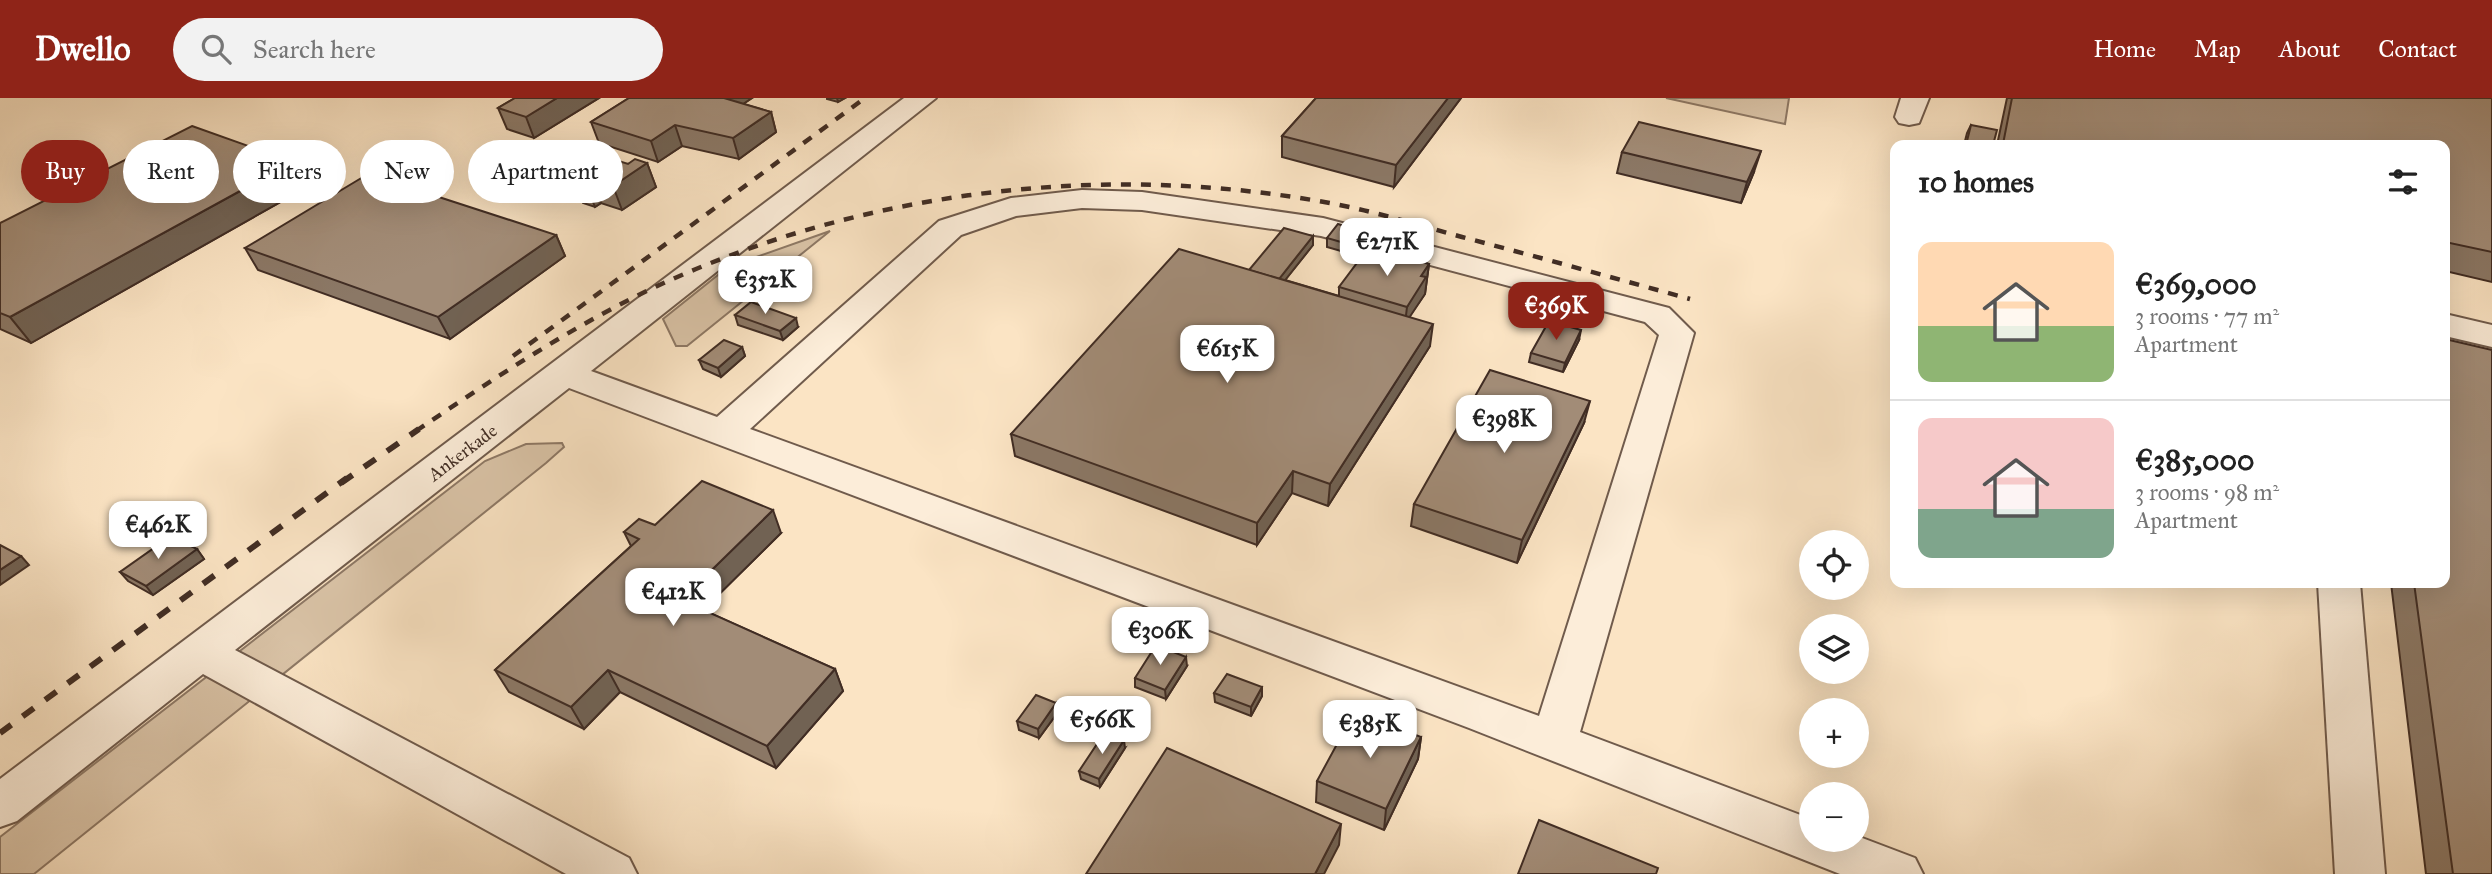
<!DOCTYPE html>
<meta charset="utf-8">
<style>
:root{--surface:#fff;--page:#f2f2f2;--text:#222;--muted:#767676;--line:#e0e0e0;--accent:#8f2418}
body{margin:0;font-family:"IM FELL Great Primer",serif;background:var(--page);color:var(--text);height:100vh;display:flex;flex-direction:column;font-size:26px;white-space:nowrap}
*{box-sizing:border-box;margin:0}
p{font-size:23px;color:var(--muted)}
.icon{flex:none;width:38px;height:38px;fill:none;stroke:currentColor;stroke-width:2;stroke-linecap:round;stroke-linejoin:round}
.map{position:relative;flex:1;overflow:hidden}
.sheet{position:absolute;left:1890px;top:42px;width:560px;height:448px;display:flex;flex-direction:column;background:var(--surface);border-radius:14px;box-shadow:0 7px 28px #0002}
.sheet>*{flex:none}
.guide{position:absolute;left:21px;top:42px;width:665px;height:63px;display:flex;gap:14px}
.tools{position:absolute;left:1799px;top:432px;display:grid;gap:14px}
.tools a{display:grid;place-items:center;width:70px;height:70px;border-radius:50%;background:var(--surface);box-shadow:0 7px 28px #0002;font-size:35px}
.price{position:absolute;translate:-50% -60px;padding:0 16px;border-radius:14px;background:#fff;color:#222;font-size:23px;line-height:46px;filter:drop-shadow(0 2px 4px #0008)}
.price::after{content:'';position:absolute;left:50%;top:42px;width:21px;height:16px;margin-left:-10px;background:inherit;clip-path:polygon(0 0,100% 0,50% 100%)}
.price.on{background:var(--accent);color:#fff}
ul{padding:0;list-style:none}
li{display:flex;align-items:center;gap:21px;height:175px;padding:0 28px}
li+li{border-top:2px solid var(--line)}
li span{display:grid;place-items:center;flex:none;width:196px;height:140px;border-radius:14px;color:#555}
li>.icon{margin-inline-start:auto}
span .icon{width:84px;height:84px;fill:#fffc;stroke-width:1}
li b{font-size:30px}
h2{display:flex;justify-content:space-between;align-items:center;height:84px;padding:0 28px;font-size:30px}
.pill{padding:0 24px;border-radius:32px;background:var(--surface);box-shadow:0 7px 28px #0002;font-size:24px;line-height:63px}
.pill.on{background:var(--accent);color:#fff}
header{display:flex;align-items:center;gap:42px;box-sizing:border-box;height:98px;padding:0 35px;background:var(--accent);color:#fff}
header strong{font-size:33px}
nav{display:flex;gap:38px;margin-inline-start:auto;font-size:24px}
.search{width:490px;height:63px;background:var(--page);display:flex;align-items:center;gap:18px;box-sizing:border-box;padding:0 24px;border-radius:38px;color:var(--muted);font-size:26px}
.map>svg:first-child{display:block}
.green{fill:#dbc5a9;stroke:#8e7966;stroke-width:2}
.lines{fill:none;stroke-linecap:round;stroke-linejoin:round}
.minor-casing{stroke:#705b4c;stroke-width:4}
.minor{fill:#fcedd9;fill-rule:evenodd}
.rail-far1{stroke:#412d24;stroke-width:4.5;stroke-dasharray:10 10;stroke-linecap:butt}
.rail{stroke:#412d24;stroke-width:6;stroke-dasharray:14 14;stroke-linecap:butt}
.wall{fill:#8b7866;stroke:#412d24;stroke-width:2}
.shaded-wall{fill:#716253;stroke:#412d24;stroke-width:2}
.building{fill:#a28c77;stroke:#412d24;stroke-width:2}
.labels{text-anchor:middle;stroke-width:5;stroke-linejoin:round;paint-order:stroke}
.street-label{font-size:19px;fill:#412d24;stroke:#fcedd9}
</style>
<header>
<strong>Dwello</strong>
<div class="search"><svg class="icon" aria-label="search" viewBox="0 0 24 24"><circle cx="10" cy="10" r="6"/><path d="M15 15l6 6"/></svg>Search here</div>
<nav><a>Home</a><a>Map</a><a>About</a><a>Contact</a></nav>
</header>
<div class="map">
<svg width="2492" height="776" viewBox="0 0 2492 776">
<rect width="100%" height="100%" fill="#fbe4c4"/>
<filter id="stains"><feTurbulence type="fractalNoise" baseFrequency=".00286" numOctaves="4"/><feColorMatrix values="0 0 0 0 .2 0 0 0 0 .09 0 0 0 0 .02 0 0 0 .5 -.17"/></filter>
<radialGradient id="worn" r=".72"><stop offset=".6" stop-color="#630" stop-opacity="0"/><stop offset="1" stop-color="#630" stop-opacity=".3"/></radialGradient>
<!-- green -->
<g class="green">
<path d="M1666,0H1789L1785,26Z"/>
<path d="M830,133L687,248H676L663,221L728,169Z"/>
<path d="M562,345L564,349L546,365L34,776H0V739L485,363L526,346Z"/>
</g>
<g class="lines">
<!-- minor casing -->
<g class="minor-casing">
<g id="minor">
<path d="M904,0H936L591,273L717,319L939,123L1011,100L1082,92L1142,94L1323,120L1669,210L1694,235L1580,634L1811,721V742H1857V738L1915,760L1923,776H1840L1469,630L569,290L235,552L629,760L637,776H566L203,576L17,723L0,729V681ZM1082,110L1142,112L1321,138L1645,224L1659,237L1539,618L750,331L961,137L1016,118Z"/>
<path d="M1901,0H1929L1919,25L1909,27L1899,25L1895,19Z"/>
<path d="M2445,216L2492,227V249L2445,238Z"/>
<path d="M2318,485H2360L2385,776H2335Z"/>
</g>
</g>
<!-- minor -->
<use href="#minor" class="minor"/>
<!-- rail-far1 -->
<g class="rail-far1">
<path d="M513,258L865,0"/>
<path d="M416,333C505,273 596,212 696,171C891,90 1111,67 1318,103C1367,111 1415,126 1462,139C1538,159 1614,180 1690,201"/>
</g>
<!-- rail -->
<g class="rail">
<path d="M341,385L419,331"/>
<path d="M0,635L347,380"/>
</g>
</g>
<!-- wall -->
<g class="wall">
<path d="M515,0H599L534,40L507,31L498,10Z"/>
<path d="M629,0H752L743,6L771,14L776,34L739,61L682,48L658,64L599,45L591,24Z"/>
<path d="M827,0H845L838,4L827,1Z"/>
<path d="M1316,0H1461L1394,89L1282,59V38Z"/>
<path d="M2007,0H2492V184L2445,173V47H1997Z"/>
<path d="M1971,27L1993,47H1964L1967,35Z"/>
<path d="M1622,54L1754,74L1741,105L1617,75Z"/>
<path d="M293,64L307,89L31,245L0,231V125Z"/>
<path d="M647,65L656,89L622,112L601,105L595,109L583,105L580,98L567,94L557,69Z"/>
<path d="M556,137L565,158L450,241L258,172L245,150Z"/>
<path d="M1313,138V147L1285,182L1339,198V189L1369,161L1327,149V140L1381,139V148L1379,151L1429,166L1425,196L1409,219L1430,248L1328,408L1292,395L1257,447L1015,358L1011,336L1249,172Z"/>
<path d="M735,217L798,229L783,242L738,227Z"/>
<path d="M1579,242L1563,274L1529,264L1531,255Z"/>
<path d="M742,249L745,258L721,279L703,271L699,262Z"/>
<path d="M1584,325L1517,465L1411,428L1414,406Z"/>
<path d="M655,427L781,435L703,512L835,571L843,593L776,670L620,594L584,631L509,594L495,572L631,448L624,434Z"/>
<path d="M197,451L204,461L153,497L128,483L120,474Z"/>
<path d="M2391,485H2445L2492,776H2426Z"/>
<path d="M1187,568L1166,601L1135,589V580Z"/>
<path d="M1262,589V598L1251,618L1215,604L1214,595Z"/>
<path d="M1056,605L1058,614L1039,640L1019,632L1017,623Z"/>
<path d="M1421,639L1418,661L1384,732L1316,704L1317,683Z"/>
<path d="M1125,650L1100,689L1081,681L1079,673Z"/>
</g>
<!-- shaded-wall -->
<g class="shaded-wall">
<path d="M557,0H599L534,40L526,19Z"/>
<path d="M718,0H752L724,19Z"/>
<path d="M837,0H845L838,4Z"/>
<path d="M1448,0H1461L1394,89L1396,67Z"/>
<path d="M771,14L776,34L739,61L733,40Z"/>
<path d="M675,27L682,48L658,64L651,43Z"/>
<path d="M1761,53L1754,74L1741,105L1747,84Z"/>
<path d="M293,64L307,89L31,245L10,219Z"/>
<path d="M647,65L656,89L622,112L613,88Z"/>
<path d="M591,81L601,105L595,109L585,84Z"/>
<path d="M556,137L565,158L450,241L438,219Z"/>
<path d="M1313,138V147L1271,200V191Z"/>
<path d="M1381,139V148L1371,162L1372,153Z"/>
<path d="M1429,166L1425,196L1405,226L1407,209L1421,178Z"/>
<path d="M796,220L798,229L783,242L780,233Z"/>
<path d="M1433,226L1430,248L1328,408L1330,386Z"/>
<path d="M1581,232L1579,242L1563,274L1565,265Z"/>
<path d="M742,249L745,258L721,279L718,270Z"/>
<path d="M1590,303L1584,325L1517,465L1522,442Z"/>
<path d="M1293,373L1292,395L1257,447V425Z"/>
<path d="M773,412L781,435L691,524L681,502Z"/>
<path d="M197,451L204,461L153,497L146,488Z"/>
<path d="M21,458L29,467L0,487V472Z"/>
<path d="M1186,559L1187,568L1166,601L1165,592Z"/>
<path d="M835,571L843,593L776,670L767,648Z"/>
<path d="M608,572L620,594L584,631L571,609Z"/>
<path d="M1262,589V598L1251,618V609Z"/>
<path d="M1056,605L1058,614L1039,640L1038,631Z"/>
<path d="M1421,639L1418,661L1384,732L1386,711Z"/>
<path d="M1124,642L1125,650L1100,689L1099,681Z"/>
<path d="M1341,726L1339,747L1324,776H1315Z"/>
</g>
<!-- building -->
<g class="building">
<path d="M515,0H557L526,19L498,10Z"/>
<path d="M629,0H724L771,14L733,40L675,27L651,43L591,24Z"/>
<path d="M1316,0H1448L1396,67L1282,38Z"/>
<path d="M2012,0H2492V154L2445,144V47H2008L2003,46Z"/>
<path d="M1639,24L1761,53L1747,84L1622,54Z"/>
<path d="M1971,27L1997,32L1993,47H1966Z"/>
<path d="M192,28L293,64L10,219L0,215V125Z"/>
<path d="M584,52L628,66L635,61L647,65L613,88L591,81L585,84L573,80L579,76L557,69Z"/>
<path d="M368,76L556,137L438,219L245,150Z"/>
<path d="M1338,126L1381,139L1372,153L1327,140Z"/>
<path d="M1284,130L1313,138L1279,181L1249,172Z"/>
<path d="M1179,151L1433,226L1330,386L1293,373L1257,425L1011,336Z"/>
<path d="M1377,151L1429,166L1421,178L1426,179L1407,209L1339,189L1360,161L1368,163Z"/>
<path d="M751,204L796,220L780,233L735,217Z"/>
<path d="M1549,223L1581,232L1565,265L1531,255Z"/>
<path d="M2445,241L2492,252V776H2453L2414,485H2445Z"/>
<path d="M724,242L742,249L718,270L699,262Z"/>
<path d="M1490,272L1590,303L1522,442L1414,406Z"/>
<path d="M702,383L773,412L681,502L835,571L767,648L608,572L571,609L495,572L639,441L624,434L639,421L655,427Z"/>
<path d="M171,438L197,451L146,488L120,474Z"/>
<path d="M0,447L21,458L0,472Z"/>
<path d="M1156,547L1186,559L1165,592L1135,580Z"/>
<path d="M1227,576L1262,589L1251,609L1214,595Z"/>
<path d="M1036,597L1056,605L1038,631L1017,623Z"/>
<path d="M1355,613L1421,639L1386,711L1317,683Z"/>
<path d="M1105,634L1124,642L1099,681L1079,673Z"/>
<path d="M1167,650L1341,726L1315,776H1086Z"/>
<path d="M1539,722L1658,770L1656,776H1518Z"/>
</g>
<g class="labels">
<!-- street labels -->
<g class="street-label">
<text transform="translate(462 354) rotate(-37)" y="7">Ankerkade</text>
</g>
</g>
<rect width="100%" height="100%" filter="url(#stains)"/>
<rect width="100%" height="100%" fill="url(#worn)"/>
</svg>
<div class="tools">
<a><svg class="icon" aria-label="locate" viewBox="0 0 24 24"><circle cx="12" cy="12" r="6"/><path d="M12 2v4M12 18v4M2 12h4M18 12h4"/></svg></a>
<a><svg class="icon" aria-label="layers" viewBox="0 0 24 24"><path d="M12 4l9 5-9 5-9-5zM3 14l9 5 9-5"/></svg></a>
<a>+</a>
<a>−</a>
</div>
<b class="price" style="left:1387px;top:180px">€271K</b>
<b class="price" style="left:765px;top:218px">€352K</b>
<b class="price on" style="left:1556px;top:244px">€369K</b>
<b class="price" style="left:1227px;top:287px">€615K</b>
<b class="price" style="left:1504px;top:357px">€398K</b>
<b class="price" style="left:158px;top:463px">€462K</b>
<b class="price" style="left:673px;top:530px">€412K</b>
<b class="price" style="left:1160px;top:569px">€306K</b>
<b class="price" style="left:1102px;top:658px">€566K</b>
<b class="price" style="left:1370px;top:662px">€385K</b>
<div class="guide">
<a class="pill on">Buy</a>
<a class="pill">Rent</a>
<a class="pill">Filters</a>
<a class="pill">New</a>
<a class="pill">Apartment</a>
</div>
<section class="sheet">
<h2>10 homes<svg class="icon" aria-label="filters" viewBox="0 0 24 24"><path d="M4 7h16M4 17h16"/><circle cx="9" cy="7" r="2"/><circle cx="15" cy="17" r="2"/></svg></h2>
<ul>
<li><span style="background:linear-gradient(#ffd9b3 60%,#8fb573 0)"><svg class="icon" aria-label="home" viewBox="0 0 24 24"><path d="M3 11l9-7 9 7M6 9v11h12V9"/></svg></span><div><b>€369,000</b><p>3 rooms · 77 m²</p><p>Apartment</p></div></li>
<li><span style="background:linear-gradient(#f6c9c9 65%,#7fa58c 0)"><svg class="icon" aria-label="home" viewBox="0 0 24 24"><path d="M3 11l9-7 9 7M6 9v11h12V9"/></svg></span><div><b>€385,000</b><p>3 rooms · 98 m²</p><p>Apartment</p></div></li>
</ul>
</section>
</div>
